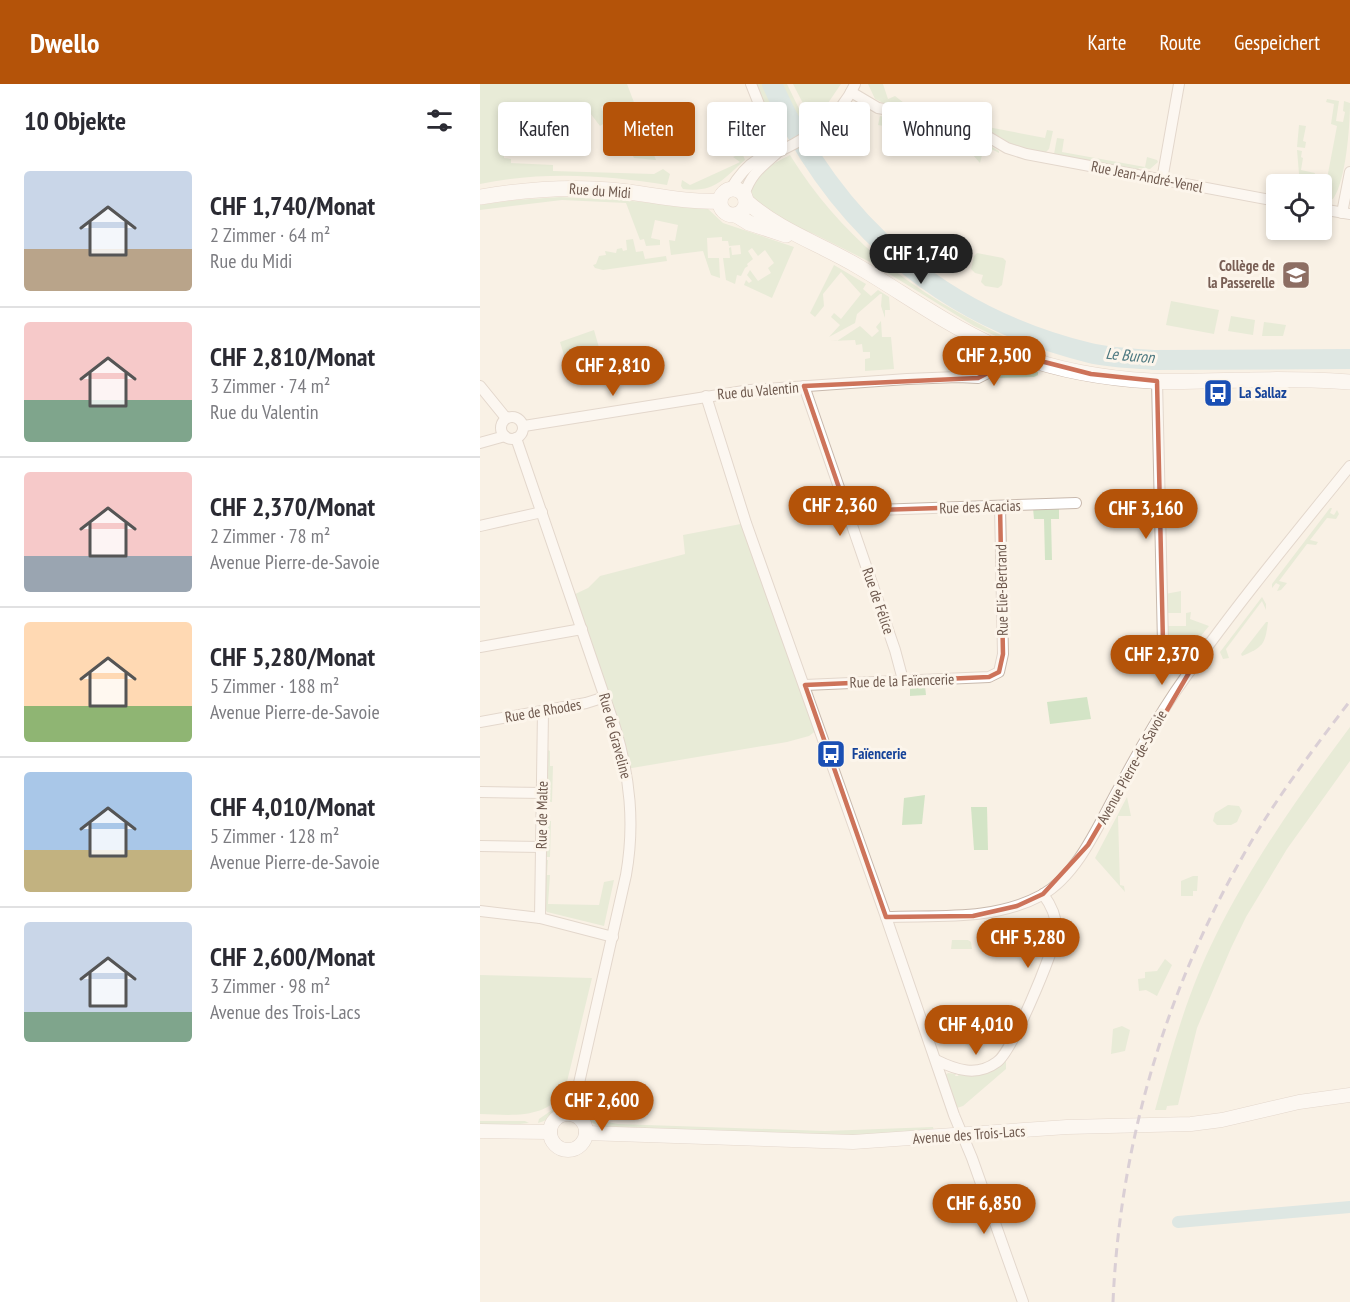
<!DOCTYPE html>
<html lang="de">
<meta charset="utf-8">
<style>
:root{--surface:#fff;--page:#f7f7f7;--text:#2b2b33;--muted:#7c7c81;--line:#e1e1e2;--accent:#b45309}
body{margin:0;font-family:"PT Sans Narrow",sans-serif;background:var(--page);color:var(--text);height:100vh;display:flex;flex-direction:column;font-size:22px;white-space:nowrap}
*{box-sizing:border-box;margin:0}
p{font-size:20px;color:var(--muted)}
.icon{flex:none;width:33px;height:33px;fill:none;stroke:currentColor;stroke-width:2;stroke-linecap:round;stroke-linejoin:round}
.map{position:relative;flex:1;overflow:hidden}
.details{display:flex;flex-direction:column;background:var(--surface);width:480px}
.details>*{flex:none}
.top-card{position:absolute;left:18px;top:18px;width:570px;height:54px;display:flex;gap:12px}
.fabs{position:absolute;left:786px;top:90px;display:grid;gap:12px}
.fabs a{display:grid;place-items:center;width:66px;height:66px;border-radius:6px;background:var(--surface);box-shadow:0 3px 9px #0003;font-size:30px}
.price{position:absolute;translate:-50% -51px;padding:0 14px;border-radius:21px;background:var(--accent);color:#fff;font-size:20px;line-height:39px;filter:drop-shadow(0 2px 3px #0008)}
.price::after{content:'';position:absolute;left:50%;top:36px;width:18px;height:14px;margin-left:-9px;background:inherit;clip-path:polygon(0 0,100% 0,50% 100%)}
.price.selected{background:#222;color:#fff}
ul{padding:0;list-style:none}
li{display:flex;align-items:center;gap:18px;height:150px;padding:0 24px}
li+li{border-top:2px solid var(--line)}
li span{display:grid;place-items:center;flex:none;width:168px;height:120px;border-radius:6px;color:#555}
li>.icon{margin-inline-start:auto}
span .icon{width:72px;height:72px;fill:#fffc;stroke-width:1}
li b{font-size:26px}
h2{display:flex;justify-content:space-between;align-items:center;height:72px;padding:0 24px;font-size:26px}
.pill{padding:0 21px;border-radius:6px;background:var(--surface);box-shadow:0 3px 9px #0003;font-size:21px;line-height:54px}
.pill.selected{background:var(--accent);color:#fff}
header{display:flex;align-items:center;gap:36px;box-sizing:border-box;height:84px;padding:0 30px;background:var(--accent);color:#fff}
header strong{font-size:28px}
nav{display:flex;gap:33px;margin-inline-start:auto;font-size:21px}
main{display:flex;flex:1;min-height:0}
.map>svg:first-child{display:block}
.green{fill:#d3e4c6}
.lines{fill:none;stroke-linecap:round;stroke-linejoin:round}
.canal{stroke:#bddbdf;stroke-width:12}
.river{stroke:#bddbdf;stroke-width:20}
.minor-casing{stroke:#c8b9ad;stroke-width:12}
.tertiary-casing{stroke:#c8b9ad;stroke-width:15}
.secondary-casing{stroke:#cdbbae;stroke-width:16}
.minor{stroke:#fff;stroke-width:10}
.tertiary{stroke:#fff;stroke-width:14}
.secondary{stroke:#fff;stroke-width:15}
.rail{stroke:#b4a6c1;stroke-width:3;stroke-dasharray:9 6;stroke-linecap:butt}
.marked{fill:none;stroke:#cd735a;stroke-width:4.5;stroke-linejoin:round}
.labels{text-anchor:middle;stroke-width:6;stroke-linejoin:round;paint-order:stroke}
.street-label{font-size:15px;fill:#6e594e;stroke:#fcf5eb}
.education-label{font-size:15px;font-weight:bold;fill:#785e54;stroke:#fcf5eb;text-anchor:end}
.transit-label{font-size:15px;font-weight:bold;fill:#164399;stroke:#fcf5eb;text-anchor:start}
.water-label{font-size:16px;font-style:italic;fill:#4b777f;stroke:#fcf5eb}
</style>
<header>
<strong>Dwello</strong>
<nav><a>Karte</a><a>Route</a><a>Gespeichert</a></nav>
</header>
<main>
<section class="details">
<h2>10 Objekte<svg class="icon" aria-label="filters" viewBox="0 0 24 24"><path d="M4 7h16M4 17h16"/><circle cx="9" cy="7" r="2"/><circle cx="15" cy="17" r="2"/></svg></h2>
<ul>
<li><span style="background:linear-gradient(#c9d6e8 65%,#b9a48a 0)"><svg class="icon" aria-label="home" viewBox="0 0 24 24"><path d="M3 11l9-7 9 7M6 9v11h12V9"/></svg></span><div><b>CHF 1,740/Monat</b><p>2 Zimmer · 64 m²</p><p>Rue du Midi</p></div></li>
<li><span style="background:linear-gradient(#f6c9c9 65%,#7fa58c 0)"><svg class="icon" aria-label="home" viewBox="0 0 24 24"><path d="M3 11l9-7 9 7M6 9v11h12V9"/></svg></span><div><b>CHF 2,810/Monat</b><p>3 Zimmer · 74 m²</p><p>Rue du Valentin</p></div></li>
<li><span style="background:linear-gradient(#f6c9c9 70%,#9aa5b1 0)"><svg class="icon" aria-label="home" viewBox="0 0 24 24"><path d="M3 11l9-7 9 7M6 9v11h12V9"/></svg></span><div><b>CHF 2,370/Monat</b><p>2 Zimmer · 78 m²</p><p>Avenue Pierre-de-Savoie</p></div></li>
<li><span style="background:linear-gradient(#ffd9b3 70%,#8fb573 0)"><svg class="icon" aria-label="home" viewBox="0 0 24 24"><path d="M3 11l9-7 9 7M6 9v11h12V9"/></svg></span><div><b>CHF 5,280/Monat</b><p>5 Zimmer · 188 m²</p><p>Avenue Pierre-de-Savoie</p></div></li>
<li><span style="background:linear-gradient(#a9c7e8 65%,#c2b280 0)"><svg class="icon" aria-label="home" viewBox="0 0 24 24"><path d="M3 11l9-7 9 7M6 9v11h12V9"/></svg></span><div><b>CHF 4,010/Monat</b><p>5 Zimmer · 128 m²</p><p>Avenue Pierre-de-Savoie</p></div></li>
<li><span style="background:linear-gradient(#c9d6e8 75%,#7fa58c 0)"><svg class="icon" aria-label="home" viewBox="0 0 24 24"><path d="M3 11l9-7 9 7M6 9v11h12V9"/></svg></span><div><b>CHF 2,600/Monat</b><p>3 Zimmer · 98 m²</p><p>Avenue des Trois-Lacs</p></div></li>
</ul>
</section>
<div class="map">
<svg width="870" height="1218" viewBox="0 0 870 1218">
<rect width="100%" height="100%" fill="#f9f1e5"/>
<!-- green -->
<g class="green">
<path d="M0,0H147L176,76L154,74L126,20L121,23L128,37L120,42L104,21L90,35L79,54C62,58 49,58 31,54V62H24V74L31,75V79L73,81V87L174,90L183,85L190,90L187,101C126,91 62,87 0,100Z"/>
<path d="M275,0H288L310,46L303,49L293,40Z"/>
<path d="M298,0H307L324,35L322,39L317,42Z"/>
<path d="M313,0H361L348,19L330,33Z"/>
<path d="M388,0H403L408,15L415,12L428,22L486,33L488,31L490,34L485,35L405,20L395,15Z"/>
<path d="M847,15L859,17L856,37L863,38L865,28L863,27L864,17L870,19C870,42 866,97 853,115L842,117V100H846L857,42L851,40L854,20L846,18Z"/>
<path d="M400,32L480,47L491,51L519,67V69L500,59L498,70L517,74L502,71L500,79L485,62L487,52L480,51L478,59L471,57L472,49L451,45L449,52L430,48L431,39L406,34L404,42L398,41Z"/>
<path d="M504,34L509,35L508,43L565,54L567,46L573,47L569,65L565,69L537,63L503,43L505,37Z"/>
<path d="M819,41L826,42L823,57L826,58L825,64L817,63Z"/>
<path d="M577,54L584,55L582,68L665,83L667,73L677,76L678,78L670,85L659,84L658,86L574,70Z"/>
<path d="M817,66L822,67L821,73L823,74L821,86L835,89L834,92L819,90Z"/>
<path d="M260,70L263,71L265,76C243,95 235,109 203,105L201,102L202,96L210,101L256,80L260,78L253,73Z"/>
<path d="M310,71C373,172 456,223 562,270L535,261L494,242L390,178L334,150L292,133L272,113C268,92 294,79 310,71Z"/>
<path d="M80,113L141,116L227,124L243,139L314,163L292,214L264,201L266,196L269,199L272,197L267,191L270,186L278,197L291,189L288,184L294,179L285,166L278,172L272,164L268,167L273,175L267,180L268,182L265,184L261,192L257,191L255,200L246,196L243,174H250L249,164L251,163L252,171L261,170L260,161L249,162L248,157H242V153L227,154L228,174H239L240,194L231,191L223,167L191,171L189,156L195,157L198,141L175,136L171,154L180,156V161L166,162L164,155L160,156L146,119L82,116L0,126V121L36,116Z"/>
<path d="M153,155L156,168L163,167L165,175L186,172L187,177L123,186L115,184L113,181L116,180L119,172L126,171L125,167L136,169L137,165L142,164L143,167L147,166L146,156Z"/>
<path d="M497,169L523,174L526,177L522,201L518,204L505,202L501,198L503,191L495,189L491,185L494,172Z"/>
<path d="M354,181L386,200L383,205L391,212L398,206L409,213L410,226H405V234L401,222L402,210H400L377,230L375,239L349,253L360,241L351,233L354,229L361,235L381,210L361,188L343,210L344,222L335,233L330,229Z"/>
<path d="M691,217L739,226L734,250L686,241Z"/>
<path d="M751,232L775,236L773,251L748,247Z"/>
<path d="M401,237L402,253H411L414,285L385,287V275L390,274V268H383L382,260L376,261L375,256L350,257H357L380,242L392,253L399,247L396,243Z"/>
<path d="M784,238L806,241L803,252H782Z"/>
<path d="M114,246L122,274L88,285L80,258Z"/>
<path d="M535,283H546L558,288V291L554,293L515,294L528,284Z"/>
<path d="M579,423V435H571L572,476H565L564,435H554L553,424Z"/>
<path d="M850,424H852L850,429L854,431L857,426L859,430L856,435L847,434L830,456L838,458L836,461L827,460L799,497L807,499L801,506L797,507L800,501L796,499L792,504V500Z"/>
<path d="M266,439L337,646L329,652L307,658L146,685L91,512L108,504L120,492L205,470L203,451Z"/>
<path d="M701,507V529H685V510Z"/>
<path d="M782,513L786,520V526L782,517L746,565L749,574L743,575L740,568Z"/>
<path d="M711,528L710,535L729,542L706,570L695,568L689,561L688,542H706V529Z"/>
<path d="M786,538H788C785,561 783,563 762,572L761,570Z"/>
<path d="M445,602L446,611L430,612V603Z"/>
<path d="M607,613L611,635L570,640L567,618Z"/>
<path d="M870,643V677L807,765L766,833L751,864L717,944L698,1021L687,1022L686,1026H675C691,968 708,907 735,853C772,778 820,710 870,643Z"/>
<path d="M68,666L70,667V682H73L72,718H67Z"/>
<path d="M445,711L442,740L422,741L424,714Z"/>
<path d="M647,713L651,732H638L640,801L644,802L645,808L615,774Z"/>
<path d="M67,721H69L68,737H71L70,773H66Z"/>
<path d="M748,721L759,722L762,727L757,738L751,741H737L733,737L735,729Z"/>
<path d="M491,723H507L508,766H494Z"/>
<path d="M65,776H68L67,791H70L68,820L119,821L124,798L134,796L124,842L67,828L65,825Z"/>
<path d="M713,792H718L717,807H713V812H701V797Z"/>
<path d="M472,856H488L491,858L492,865H471Z"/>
<path d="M685,875L692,881L677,912L666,906L659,907L658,895L665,894V888L677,887Z"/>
<path d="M0,891L112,894L85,1006C66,1036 31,1031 0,1030Z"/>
<path d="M508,937L516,941L517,944L511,958H501L499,963L496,964L482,959V947L486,945L498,951L501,949L503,940Z"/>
<path d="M642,942L650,946L645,967L631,970L633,945Z"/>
<path d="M526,977V985L483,1022L477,1024L465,991L468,989L476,990L475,992H478L479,990C500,994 509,990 526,977Z"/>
<path d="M85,1017H87C82,1026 68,1037 58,1039L59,1035Z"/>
<path d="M102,1020L118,1036L138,1040L345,1047L453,1043L454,1047L359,1052L137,1044C119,1042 104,1042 102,1020Z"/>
<path d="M0,1037H45L49,1039L31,1041H0Z"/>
</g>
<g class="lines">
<!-- canal -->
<path class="canal" d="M698,1138L870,1123"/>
<!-- river -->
<path class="river" d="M292,0C353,139 461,233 610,269C630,274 652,274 673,276L870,275"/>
<!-- minor casing -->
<g class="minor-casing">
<g id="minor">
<path d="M271,0L298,68"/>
<path d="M371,8L398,24L485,39L527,64L546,70L796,117"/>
<path d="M682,96L699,0"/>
<path d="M250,106C257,94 265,83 278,75C284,71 293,70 300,67C330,53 361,32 375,0"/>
<path d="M264,111C271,90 280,84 296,70"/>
<path d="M842,125L870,130"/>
<path d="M862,129L870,88"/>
<path d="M479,293C496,285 504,278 512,261"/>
<path d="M677,297L683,559C686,573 699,579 710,587"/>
<path d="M0,302L26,334"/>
<path d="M324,302L415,566L423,596"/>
<path d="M226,312L266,439L406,833L474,1031L492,1074L543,1218"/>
<circle cx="32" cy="344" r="11"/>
<path d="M44,342L270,306L427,295L478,293L498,294L541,272"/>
<path d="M36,354L135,643C150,693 155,740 146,791L92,1030"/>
<path d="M0,359L25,352"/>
<path d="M367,427L596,419"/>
<path d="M0,442L62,428"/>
<path d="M0,563L102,545"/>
<path d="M325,601L509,593L519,588L523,570L520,422"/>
<path d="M0,638L106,619L125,613"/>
<path d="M0,708L63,709"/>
<path d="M0,762L62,763"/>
<path d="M0,827L60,834L133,853"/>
<path d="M406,833C459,831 514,837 562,811C599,790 620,737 640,702C657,670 675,638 695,608C749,530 810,456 870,382"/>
<path d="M60,834L63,627"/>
<path d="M456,976C476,986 497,993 517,978C532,968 573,869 576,849C578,834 571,821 563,810"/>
</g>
</g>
<!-- tertiary casing -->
<g class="tertiary-casing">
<g id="tertiary">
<circle cx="88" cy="1048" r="18"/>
<path d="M0,1047L70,1048"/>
<path d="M106,1049L373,1058L587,1043L711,1040L742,1036L819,1018L870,1011"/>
</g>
</g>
<!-- secondary casing -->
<g class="secondary-casing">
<g id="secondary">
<circle cx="253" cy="118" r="13"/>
<path d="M0,113C42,106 87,102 130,106C166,109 204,119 240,117"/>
<path d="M266,117C301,148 341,160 379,183C423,209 466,240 512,261C561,283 617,294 671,297C704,299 737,296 770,296C804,295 837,296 870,298"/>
<path d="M256,131L269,139L306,151"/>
</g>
</g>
<!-- minor -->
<use href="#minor" class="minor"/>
<!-- tertiary -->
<use href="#tertiary" class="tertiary"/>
<!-- secondary -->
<use href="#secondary" class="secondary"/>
<!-- rail -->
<path class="rail" d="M633,1218C640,1056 688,898 771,758C800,709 835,663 870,617"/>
</g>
<!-- marked area -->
<path d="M0 0H870V1218H0ZM541,272L611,290L677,297L683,559L691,574L710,587L608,761L563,810L537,822L493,832L406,833L325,601L509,593L519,588L523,570L520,422L367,427L324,302L498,294Z" fill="#f9f1e5" fill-opacity=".55" fill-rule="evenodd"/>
<path class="marked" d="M541,272L611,290L677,297L683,559L691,574L710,587L608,761L563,810L537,822L493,832L406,833L325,601L509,593L519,588L523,570L520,422L367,427L324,302L498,294Z"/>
<!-- icons -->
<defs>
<g id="school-square" transform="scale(1.5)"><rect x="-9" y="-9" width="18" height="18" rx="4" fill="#8d6e63" stroke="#fcf5eb"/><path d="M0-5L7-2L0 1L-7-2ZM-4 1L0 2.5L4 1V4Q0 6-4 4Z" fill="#fff"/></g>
<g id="bus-square" transform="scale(1.5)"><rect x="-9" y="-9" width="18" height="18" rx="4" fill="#1a4fb4" stroke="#fcf5eb"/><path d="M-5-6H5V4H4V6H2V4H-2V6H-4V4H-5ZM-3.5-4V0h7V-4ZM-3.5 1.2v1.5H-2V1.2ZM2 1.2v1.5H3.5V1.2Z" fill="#fff"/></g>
</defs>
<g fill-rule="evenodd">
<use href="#school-square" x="816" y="191"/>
<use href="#bus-square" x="738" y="309"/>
<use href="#bus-square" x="351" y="670"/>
</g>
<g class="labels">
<!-- street labels -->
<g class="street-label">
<text transform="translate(667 93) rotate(11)" y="5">Rue Jean-André-Venel</text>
<text transform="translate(120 107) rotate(4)" y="5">Rue du Midi</text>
<text transform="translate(278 307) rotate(-5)" y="5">Rue du Valentin</text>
<text transform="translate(500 423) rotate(-2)" y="5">Rue des Acacias</text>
<text transform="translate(522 506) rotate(-91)" y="5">Rue Elie-Bertrand</text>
<text transform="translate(398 517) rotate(71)" y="5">Rue de Félice</text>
<text transform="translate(422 597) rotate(-2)" y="5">Rue de la Faïencerie</text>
<text transform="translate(63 627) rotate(-10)" y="5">Rue de Rhodes</text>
<text transform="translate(135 652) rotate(75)" y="5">Rue de Graveline</text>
<text transform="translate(652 683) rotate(-61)" y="5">Avenue Pierre-de-Savoie</text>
<text transform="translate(62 731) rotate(-89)" y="5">Rue de Malte</text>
<text transform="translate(489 1051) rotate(-4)" y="5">Avenue des Trois-Lacs</text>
</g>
<!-- education labels -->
<g class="education-label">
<text x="795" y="187">Collège de<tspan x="795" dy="17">la Passerelle</tspan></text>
</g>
<!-- transit labels -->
<g class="transit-label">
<text x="759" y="314">La Sallaz</text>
<text x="372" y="675">Faïencerie</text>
</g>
<!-- water labels -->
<g class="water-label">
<text transform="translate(650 271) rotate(5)" y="6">Le Buron</text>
</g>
</g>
</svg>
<div class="fabs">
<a><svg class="icon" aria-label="locate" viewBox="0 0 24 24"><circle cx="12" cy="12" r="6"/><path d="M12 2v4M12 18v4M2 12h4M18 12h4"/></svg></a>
</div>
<b class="price selected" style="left:441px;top:201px">CHF 1,740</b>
<b class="price" style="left:514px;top:303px">CHF 2,500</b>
<b class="price" style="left:133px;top:313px">CHF 2,810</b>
<b class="price" style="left:360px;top:453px">CHF 2,360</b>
<b class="price" style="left:666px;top:456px">CHF 3,160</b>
<b class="price" style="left:682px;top:602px">CHF 2,370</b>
<b class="price" style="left:548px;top:885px">CHF 5,280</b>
<b class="price" style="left:496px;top:972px">CHF 4,010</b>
<b class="price" style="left:122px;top:1048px">CHF 2,600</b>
<b class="price" style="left:504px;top:1151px">CHF 6,850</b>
<div class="top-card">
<a class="pill">Kaufen</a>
<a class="pill selected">Mieten</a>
<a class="pill">Filter</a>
<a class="pill">Neu</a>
<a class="pill">Wohnung</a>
</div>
</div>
</main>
